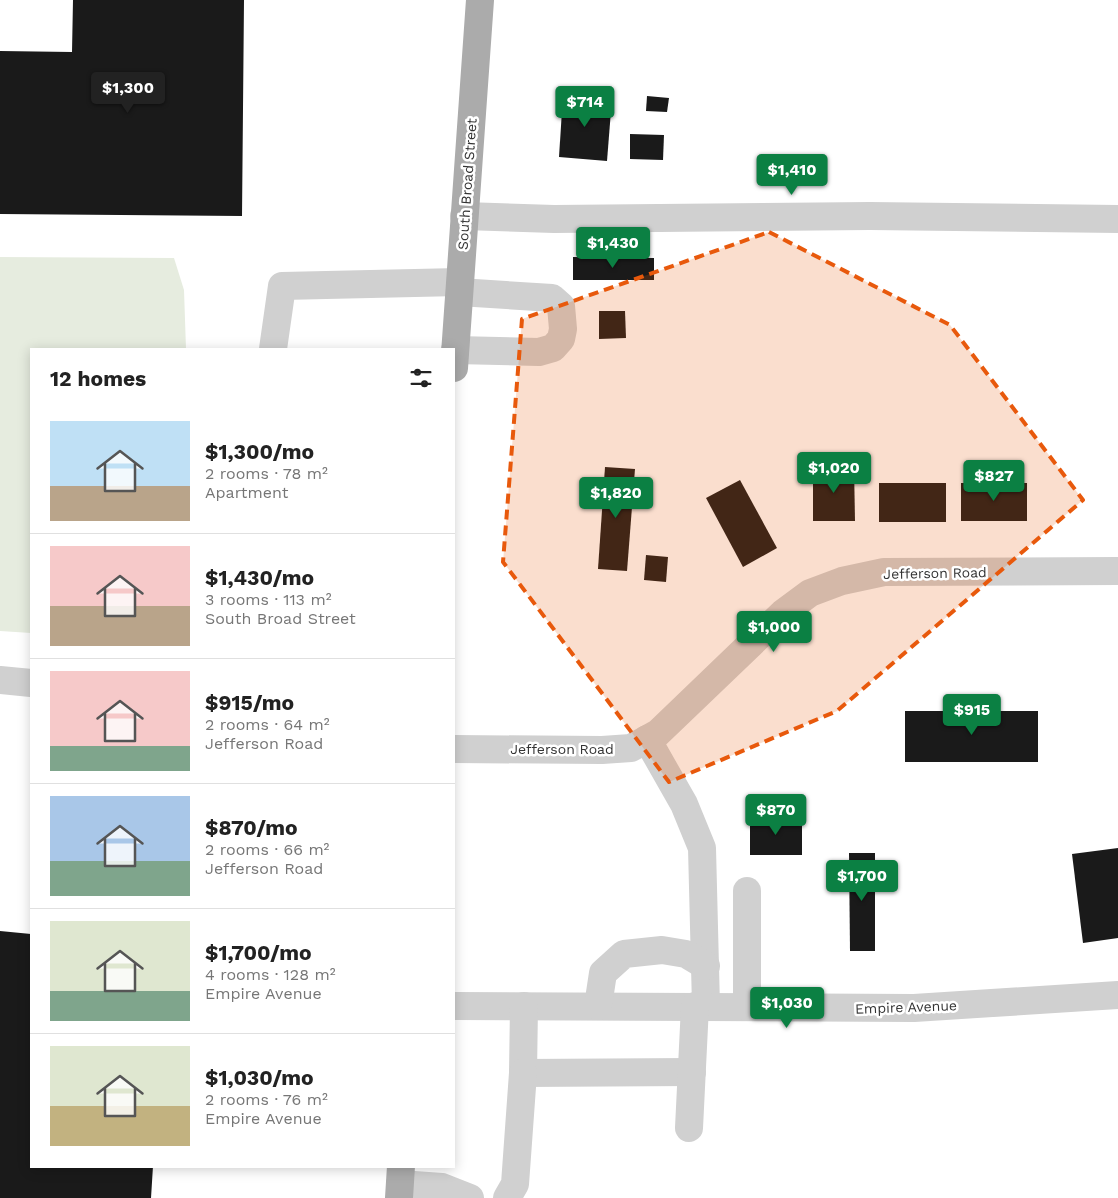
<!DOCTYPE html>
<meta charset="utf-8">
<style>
:root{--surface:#fff;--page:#f6f6f6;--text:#222;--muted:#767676;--line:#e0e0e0;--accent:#0b8043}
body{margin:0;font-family:"Work Sans",sans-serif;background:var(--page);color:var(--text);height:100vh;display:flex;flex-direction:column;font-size:19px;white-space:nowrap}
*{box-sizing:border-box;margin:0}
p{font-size:16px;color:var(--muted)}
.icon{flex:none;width:28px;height:28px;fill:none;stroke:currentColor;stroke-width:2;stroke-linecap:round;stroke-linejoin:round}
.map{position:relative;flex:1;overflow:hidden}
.sheet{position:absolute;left:30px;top:348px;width:425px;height:820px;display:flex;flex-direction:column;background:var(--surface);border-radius:0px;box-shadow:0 2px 12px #0003}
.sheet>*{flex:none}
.price{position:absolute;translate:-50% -42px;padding:0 11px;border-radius:5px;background:var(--accent);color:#fff;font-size:16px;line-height:32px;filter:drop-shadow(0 1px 2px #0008)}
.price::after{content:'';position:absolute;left:50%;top:30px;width:15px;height:11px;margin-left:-8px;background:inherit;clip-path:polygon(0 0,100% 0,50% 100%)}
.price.active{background:#222;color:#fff}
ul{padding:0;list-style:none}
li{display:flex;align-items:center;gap:15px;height:125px;padding:0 20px}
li+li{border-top:1px solid var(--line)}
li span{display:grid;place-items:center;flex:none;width:140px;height:100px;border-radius:0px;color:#555}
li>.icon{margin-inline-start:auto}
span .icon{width:60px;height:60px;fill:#fffc;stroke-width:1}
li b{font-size:21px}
h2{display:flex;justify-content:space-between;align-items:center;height:60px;padding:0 20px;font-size:21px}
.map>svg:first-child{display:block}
.garden{fill:#e6ecdf}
.building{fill:#1a1a1a}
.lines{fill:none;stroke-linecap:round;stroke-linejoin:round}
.minor{stroke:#d0d0d0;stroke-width:28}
.major{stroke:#ababab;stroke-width:28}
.marked{fill:#e8590c;fill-opacity:0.2;stroke:#e8590c;stroke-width:4;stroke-dasharray:10 6;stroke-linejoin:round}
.labels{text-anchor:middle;stroke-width:5;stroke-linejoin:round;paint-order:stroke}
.street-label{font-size:14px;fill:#333;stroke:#fff}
</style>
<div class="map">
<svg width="1118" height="1198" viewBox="0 0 1118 1198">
<rect width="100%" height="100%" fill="#fff"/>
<!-- garden -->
<path class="garden" d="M0,257L174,258L184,290L186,349H31V633L0,631Z"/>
<!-- building -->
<g class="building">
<path d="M73,0H244L242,216L0,214V51L72,52Z"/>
<path d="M563,95L612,98L607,161L559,157Z"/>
<path d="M647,96L669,98L667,112L646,111Z"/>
<path d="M630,134L664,135L663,160L630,159Z"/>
<path d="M573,257L654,258V280H573Z"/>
<path d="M599,311H625L626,338L599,339Z"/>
<path d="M813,466H854L855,521H813Z"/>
<path d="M605,467L635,469L627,571L598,569Z"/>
<path d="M740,480L777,548L743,567L706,498Z"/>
<rect x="879" y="483" width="67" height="39"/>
<rect x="961" y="483" width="66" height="38"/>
<path d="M646,555L668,557L666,582L644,580Z"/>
<rect x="905" y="711" width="133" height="51"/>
<rect x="750" y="818" width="52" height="37"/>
<path d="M1118,848V938L1083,943L1072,854Z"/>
<path d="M849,853H875V951H850Z"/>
<path d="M0,931L31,934V1166H153L151,1198H0Z"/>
</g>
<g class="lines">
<!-- minor -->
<g class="minor">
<path d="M464,216L554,219L870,216L1118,219"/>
<path d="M273,349L282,286L459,282"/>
<path d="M455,350L539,352L553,348L561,339L563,329L561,306L552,298L459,292"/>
<path d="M0,680L31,683"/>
<path d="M647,739L684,804L702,848L706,1006"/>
<path d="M454,749L602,750L631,748L658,733L783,613L810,593L842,581L884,572L1118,571"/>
<path d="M454,1006L914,1008L1118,995"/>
<path d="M524,1006L523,1073L692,1072"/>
<path d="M598,1006L603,973L624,954L662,950L686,954L706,966"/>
<path d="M747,1007V891"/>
<path d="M689,1128L695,1006"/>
<path d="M400,1184L442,1187L470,1198"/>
<path d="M507,1198L515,1184L523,1073"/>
</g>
<!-- major -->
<g class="major">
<path d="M454,368L480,0"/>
<path d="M399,1198L401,1166"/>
</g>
</g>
<!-- marked area -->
<path class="marked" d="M769,232L950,325L1083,500L837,711L669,782L503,562L522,319Z"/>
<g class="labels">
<!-- street labels -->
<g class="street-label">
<text transform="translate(467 184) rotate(-86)" y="5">South Broad Street</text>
<text transform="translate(935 573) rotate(-1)" y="5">Jefferson Road</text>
<text x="562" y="754">Jefferson Road</text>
<text transform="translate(906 1007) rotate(-2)" y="5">Empire Avenue</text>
</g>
</g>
</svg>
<b class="price active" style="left:128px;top:114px">$1,300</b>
<b class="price" style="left:585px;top:128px">$714</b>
<b class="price" style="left:792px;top:196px">$1,410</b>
<b class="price" style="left:613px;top:269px">$1,430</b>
<b class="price" style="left:834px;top:494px">$1,020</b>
<b class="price" style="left:994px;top:502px">$827</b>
<b class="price" style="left:616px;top:519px">$1,820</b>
<b class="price" style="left:774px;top:653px">$1,000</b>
<b class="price" style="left:972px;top:736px">$915</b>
<b class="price" style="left:776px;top:836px">$870</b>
<b class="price" style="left:862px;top:902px">$1,700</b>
<b class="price" style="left:787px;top:1029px">$1,030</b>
<section class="sheet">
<h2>12 homes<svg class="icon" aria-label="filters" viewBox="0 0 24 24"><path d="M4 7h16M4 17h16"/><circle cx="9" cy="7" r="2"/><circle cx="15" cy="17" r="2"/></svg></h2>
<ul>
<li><span style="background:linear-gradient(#bfe0f5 65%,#b9a48a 0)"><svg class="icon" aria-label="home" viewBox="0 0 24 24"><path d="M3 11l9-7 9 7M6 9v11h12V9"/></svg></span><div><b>$1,300/mo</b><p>2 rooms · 78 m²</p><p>Apartment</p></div></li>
<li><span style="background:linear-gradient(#f6c9c9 60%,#b9a48a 0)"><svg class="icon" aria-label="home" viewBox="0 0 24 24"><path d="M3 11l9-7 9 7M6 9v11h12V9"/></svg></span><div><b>$1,430/mo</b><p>3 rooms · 113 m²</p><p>South Broad Street</p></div></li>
<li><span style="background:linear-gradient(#f6c9c9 75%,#7fa58c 0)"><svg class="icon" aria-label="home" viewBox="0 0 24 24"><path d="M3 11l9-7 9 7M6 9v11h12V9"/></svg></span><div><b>$915/mo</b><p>2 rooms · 64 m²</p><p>Jefferson Road</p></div></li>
<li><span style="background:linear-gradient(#a9c7e8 65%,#7fa58c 0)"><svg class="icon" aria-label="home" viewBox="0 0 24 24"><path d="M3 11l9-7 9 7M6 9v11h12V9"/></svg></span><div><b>$870/mo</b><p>2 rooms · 66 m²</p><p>Jefferson Road</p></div></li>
<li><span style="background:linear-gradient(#dfe7d0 70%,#7fa58c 0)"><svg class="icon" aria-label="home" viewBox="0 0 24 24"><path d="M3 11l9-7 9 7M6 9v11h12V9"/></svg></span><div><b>$1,700/mo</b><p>4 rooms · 128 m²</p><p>Empire Avenue</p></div></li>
<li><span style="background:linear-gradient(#dfe7d0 60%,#c2b280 0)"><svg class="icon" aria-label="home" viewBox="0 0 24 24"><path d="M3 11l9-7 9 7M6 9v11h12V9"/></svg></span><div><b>$1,030/mo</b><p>2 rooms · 76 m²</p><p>Empire Avenue</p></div></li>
</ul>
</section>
</div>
